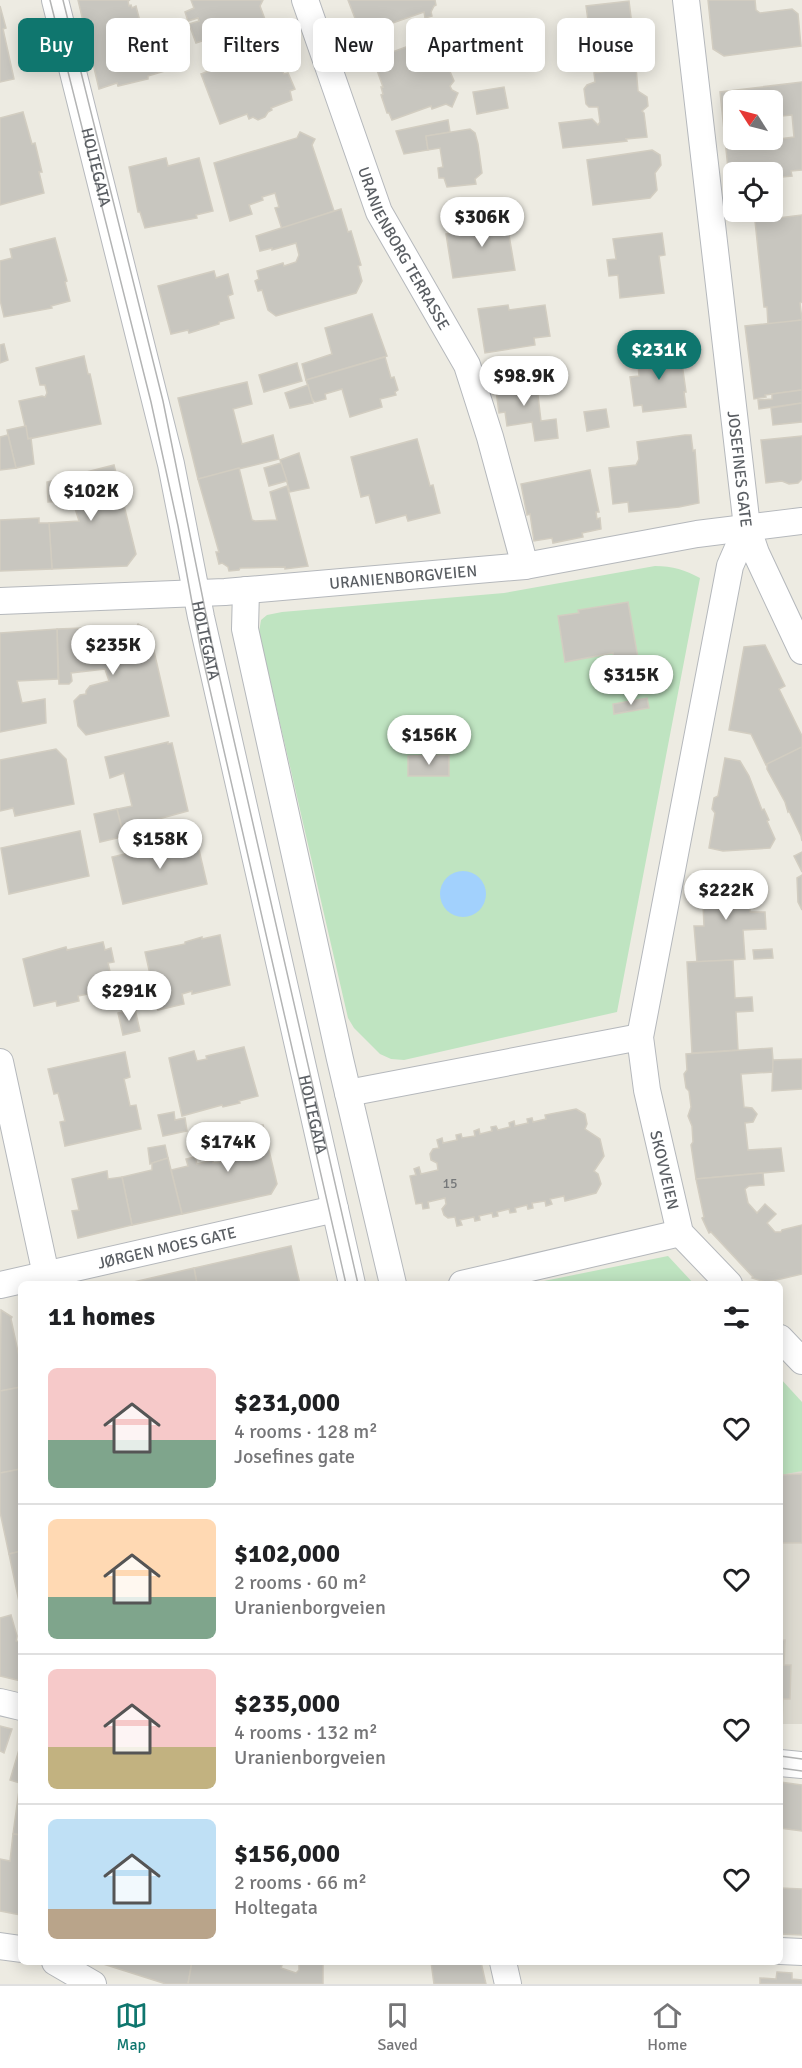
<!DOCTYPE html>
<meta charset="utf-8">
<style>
:root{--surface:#fff;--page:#f2f2f2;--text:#202124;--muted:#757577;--line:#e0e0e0;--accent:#0f766e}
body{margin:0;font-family:Signika,sans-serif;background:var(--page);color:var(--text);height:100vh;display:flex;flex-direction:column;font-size:22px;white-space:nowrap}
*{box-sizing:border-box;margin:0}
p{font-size:20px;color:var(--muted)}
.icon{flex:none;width:33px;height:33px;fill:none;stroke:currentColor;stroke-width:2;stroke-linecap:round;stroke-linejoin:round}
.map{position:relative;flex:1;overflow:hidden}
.details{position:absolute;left:18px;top:1281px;width:765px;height:684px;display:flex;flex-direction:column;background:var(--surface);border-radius:9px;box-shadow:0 3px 15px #0003}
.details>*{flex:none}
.top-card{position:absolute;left:18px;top:18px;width:766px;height:54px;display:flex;gap:12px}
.needle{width:39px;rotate:306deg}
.fabs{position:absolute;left:723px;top:90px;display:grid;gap:12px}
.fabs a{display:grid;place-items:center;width:60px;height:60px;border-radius:9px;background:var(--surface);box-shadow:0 3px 15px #0003;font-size:30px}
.price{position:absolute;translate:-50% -51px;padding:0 14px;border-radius:21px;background:#fff;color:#222;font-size:20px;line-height:39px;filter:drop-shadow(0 2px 3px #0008)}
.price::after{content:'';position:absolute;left:50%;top:36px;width:18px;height:14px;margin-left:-9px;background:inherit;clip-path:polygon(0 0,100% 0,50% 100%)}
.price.selected{background:var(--accent);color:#fff}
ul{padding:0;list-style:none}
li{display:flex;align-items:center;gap:18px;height:150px;padding:0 30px}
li+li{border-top:2px solid var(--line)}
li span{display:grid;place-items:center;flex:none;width:168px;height:120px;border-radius:9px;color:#555}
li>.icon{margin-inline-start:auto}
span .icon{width:72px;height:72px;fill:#fffc;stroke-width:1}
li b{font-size:26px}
h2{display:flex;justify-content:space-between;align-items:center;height:72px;padding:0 30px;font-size:26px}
.chip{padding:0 21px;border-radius:9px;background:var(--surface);box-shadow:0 3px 15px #0003;font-size:21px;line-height:54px}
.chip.selected{background:var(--accent);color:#fff}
.dock{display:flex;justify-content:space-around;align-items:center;height:84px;border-top:2px solid var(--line);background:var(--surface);font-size:16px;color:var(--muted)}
.dock a{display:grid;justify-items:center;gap:3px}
.dock .selected{color:var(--accent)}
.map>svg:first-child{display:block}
.education{fill:#dddad0}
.green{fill:#bfe4c1}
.water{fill:#a2d1fd}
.building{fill:#c8c6bf;stroke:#d2cdc1;stroke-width:1.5;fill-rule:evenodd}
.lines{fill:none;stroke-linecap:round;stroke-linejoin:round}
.minor-casing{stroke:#b5b8bc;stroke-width:28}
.minor{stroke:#fff;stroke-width:26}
.tram{stroke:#b3b4b4;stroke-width:1.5}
.labels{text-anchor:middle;stroke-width:6;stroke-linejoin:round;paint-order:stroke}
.number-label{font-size:14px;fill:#76787a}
.street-label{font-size:16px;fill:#5a5e63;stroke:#fff}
</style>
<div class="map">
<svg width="802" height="1984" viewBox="0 0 802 1984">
<rect width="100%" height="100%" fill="#edebe2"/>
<!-- education -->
<path class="education" d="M780,1470L802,1471V1724H780Z"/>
<!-- green -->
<g class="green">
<path d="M655,566C673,566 685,570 700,578L617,1012L404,1060L391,1059L380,1054L354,1028L348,1018L259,632L261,620L267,615L282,612L504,593Z"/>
<path d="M668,1256L694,1284H529Z"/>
<path d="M780,1378L802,1402V1471L780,1475Z"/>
</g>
<!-- water -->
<circle class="water" cx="463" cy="894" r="23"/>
<!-- building -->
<g class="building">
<path d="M78,0H130L128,1L129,6L131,5L132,8L136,6L143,33L159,29L163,49H160L165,71L148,76V79L118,86L117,83L99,89Z"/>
<path d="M191,0H263L260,6L266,22L207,43L205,40L196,43L189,24L199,21L198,18L188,21L185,12L194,8Z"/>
<path d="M348,0H435L436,5L434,6L431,12L432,16L425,18L424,12L361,34Z"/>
<path d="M708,0H755L756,10L760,13L792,9L798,14L801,46L724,56L713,49Z"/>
<path d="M629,1L635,49L587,55L581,50L580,42L585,35H590L586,6Z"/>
<path d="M0,6L6,28L3,29L14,79L0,82Z"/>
<path d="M428,39V41L436,39L454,81L450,86L452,90L458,93L452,107L446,104L432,109L431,106L392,120L389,113H387L381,95L383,94L381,87H383L373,59Z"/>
<path d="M273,47L282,70L284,74L288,73L295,89L290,91L292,100L271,108L272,110L268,112L265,117L258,120L253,117L249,119L247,114L220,124L201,74Z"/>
<path d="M636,67L638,91L647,97L648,106L642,111L644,113L647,137L626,139L627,141L563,148L559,123L592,119L598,125L600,122L598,107H589L586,104L584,89L587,85L595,82L594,73Z"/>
<path d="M802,82V170L791,171L792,176L772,178V172H734V178H729L720,92ZM734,100H772V117L792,115L794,137L757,142L756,140H734Z"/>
<path d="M504,87L508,108L477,114L473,92Z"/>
<path d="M23,112L32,144L35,143L42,172H39L44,193L0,205V118Z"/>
<path d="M448,120L450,132L426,136L428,150L404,154L396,131Z"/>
<path d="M470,129L475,133L478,144L482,173L475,179L476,184L447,187L444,178H439L438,168L443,167L440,148L428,150L426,136Z"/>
<path d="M300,132L315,139L312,145L334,211L282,229L275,208L279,207L275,193L262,197L263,200L249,205L252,214L230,221L214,163L297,138Z"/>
<path d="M652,150L660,155L661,165L655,173L657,190L650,198L593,205L587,160Z"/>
<path d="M166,158L168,166L199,158L213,211L196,215L197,218L145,228L140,212H138L129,167Z"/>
<path d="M341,209L348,232L351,231L361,265L358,266L362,281L356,293L276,316L268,310L262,290L258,291L255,281L259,279L257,271L283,263L284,266L296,262L299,255L296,243L272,250V248L260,251L256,236Z"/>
<path d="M505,212L515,270L453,278L446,234L482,229L480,215Z"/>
<path d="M802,215V302L800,303L802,320L768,325L767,307H764L755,221Z"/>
<path d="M662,233L665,255L659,256L664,293L620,298L618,275L609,276L607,260L616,259L613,239Z"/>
<path d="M55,238L67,281L65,282L70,301L51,306L52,308L4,317L0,300V261L12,258L10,249Z"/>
<path d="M214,271L216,278L228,274L233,294L228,296L234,318L219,322V324L189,333L188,330L171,334L158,286Z"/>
<path d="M508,305L509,310L545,305L550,336L534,338L535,345L485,353L478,309Z"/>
<path d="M372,314L387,356L306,380L302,364L332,354L325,328Z"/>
<path d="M802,320V390L765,395L766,397L754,399L745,326Z"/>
<path d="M4,344L8,360L0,363V345Z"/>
<path d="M680,349L686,392H684L686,407L643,412L642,405L634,406L630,377L639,376L637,354Z"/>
<path d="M84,356L88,374H90L101,424L28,439L19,401L42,396L45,397L47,393L45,385H40L36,368Z"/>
<path d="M385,357L391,378L394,377L398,390L395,392L396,395L380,399L382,407L350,417L342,389L325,394L326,399L315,402L312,399L306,380Z"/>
<path d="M297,363L302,381L264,392L259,375Z"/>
<path d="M536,378L541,421L556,419L558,438L535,441L532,422L507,426L505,412L499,413L495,383Z"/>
<path d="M247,382L252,404L233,409L242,444L273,435L279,459L198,479L178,398Z"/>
<path d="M308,385L313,403L290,408L285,393Z"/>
<path d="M802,390V403L759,409L758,400L772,399V394Z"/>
<path d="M802,403V422L773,425L771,408Z"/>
<path d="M606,409L609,427L587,431L584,412Z"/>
<path d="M26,426L28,439L31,438L34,464L16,468L7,430Z"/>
<path d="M8,435L16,468L0,470V437Z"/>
<path d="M685,435H691L693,451L695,450L699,503L679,507L629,512L628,502L613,504L609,468L636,465L639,459L637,442Z"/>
<path d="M802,436V479L798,483L789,484L782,481L766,483L761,440Z"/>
<path d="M417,439L430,486L433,485L440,513L408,521L406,515L376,523L369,495L361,497L351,457Z"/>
<path d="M299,453L309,488L290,492L280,460Z"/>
<path d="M281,463L287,481L269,486L264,468Z"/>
<path d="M114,465L136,554L127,566L52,569L49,523L79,521L74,505L67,501L48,502L47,482Z"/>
<path d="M239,468L252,520L255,521L277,520L270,492L287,486L308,566L285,569V567L240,568L239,570L229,571L228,567L222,563L219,564L216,552H219L198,479Z"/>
<path d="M590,470L599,512H596L597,519L600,518L601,529L582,533L583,537L553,543L552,538L534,541L530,514L527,515L521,484Z"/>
<path d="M39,518V523H49L52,569L0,571V520Z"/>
<path d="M628,602L638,658L614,661L613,653L565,662L558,616L579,613L578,610Z"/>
<path d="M138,624L151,632L150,634L169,716L86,735L78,726L74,701L80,695L86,694V691L90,686L109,681L105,669L71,673L72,681L69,684H59L57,629L137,626Z"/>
<path d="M57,629L58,679L17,681L22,703L45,699L46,723L0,732V633Z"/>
<path d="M765,645L785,686L779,689L802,736V747L766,765L751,734L729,730L744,647Z"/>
<path d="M647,698L649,708L614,714L613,704Z"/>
<path d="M168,742V744L172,743L188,811L122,829L117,809L132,806L124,773L110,778L105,757Z"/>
<path d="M802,747V841L801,836L789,811L788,812L785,802L767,769V764Z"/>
<path d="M56,749L66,759L74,804L15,816L13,808L0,811V760Z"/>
<path d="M449,755V776H408V756Z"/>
<path d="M725,758L740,761L749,776L762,810L764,809L769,820L767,821L775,839L770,848L723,851L709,848L715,813L712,809L714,798L718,796Z"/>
<path d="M117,809L122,829L125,828L126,836L100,842L94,814Z"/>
<path d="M80,831L89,876L9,894L1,848Z"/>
<path d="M196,837L207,884L123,904L112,857Z"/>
<path d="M802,852V872L794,856Z"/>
<path d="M802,875V910L798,902L797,878Z"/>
<path d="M748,879L750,912H765L766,929L743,930L745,959L697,962L694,926H704L702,882Z"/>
<path d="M220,935L230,985L192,994V991L182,994L184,1004L158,1010L145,952L185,944V942L202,937V939Z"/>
<path d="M103,942L105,950L111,948L114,962L108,963L114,989L78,996L79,1001L57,1006L56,1001L34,1006L23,959L66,947L67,950Z"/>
<path d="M772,949L773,958L754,959L753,950Z"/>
<path d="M733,960L735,998L752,997L753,1011L736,1012L738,1050L692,1053L687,962Z"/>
<path d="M135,1009L140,1031L123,1035L118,1013Z"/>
<path d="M244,1047L258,1096L239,1101L240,1103L223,1107L222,1105L182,1116L169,1058L194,1051L197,1061L207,1059L206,1056Z"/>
<path d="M772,1048L774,1072L741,1074L744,1107L752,1108L757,1114L753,1122L745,1123L748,1150L781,1148L784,1171L696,1179L691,1145L693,1142L692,1126L688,1116L691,1107L689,1091L686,1088L684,1074L687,1070L686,1054Z"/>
<path d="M125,1052L130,1077L124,1079L130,1106L136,1105L141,1129L65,1146L60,1122L65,1121L58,1093L54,1094L48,1069Z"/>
<path d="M802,1059V1089L772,1091L773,1060Z"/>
<path d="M576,1109L585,1114L587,1124L585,1129L600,1139L604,1156L594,1171L598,1174L601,1184L596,1193L565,1201L564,1196L550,1199L552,1204L546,1206L545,1201L532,1203L533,1208L528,1209L527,1205L515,1208L516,1212L510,1213L509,1209L497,1212L498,1216L493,1217L492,1213L479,1216L480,1220L475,1221L474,1217L460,1220L462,1225L457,1226L455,1217L448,1218L444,1215L442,1209L446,1204L445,1198L428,1202L429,1208L423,1209L422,1203L416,1204L410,1176L416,1175L414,1169L419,1167L421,1174L438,1170L437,1163L431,1160L430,1154L433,1149L439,1148L437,1140L442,1138L443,1143L457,1140L456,1135L461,1134L462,1138L475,1136L474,1131L479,1129L480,1134L492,1131L491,1127L496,1126L498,1130L510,1127L509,1123L514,1121L515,1126L528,1123L527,1119L532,1118L533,1122L546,1119L545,1115Z"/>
<path d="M174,1112L175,1120L185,1118L187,1131L163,1136L158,1115Z"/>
<path d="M263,1125L277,1184L271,1194L182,1214L171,1170L188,1166L186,1159L195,1157L197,1164L213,1160V1163L221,1162L216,1136Z"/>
<path d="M165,1145L168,1158L150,1164L148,1148Z"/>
<path d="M168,1158L182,1214L132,1225L122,1177L152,1170V1163Z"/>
<path d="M107,1171L108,1179L122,1177L132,1225L78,1238L72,1211L79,1210L72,1179Z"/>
<path d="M763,1173L764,1185L749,1186L745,1189L748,1203L757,1213L765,1204L776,1214L767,1223L775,1232H781L782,1230L802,1225V1274L768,1282V1283L752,1278L753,1277L711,1232L709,1233L702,1218L704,1217L696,1179Z"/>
<path d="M291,1246L300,1284H197L194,1268Z"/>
<path d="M194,1268L197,1284H125Z"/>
<path d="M1,1310L12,1317L11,1319L21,1366V1387L0,1391Z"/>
<path d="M21,1387V1469L0,1473V1391Z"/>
<path d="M21,1469V1551L9,1554L0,1512V1473Z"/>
<path d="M802,1474V1543H780V1475Z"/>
<path d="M21,1551V1611L9,1554Z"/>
<path d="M11,1615L17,1636L16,1641L21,1642V1681L0,1676V1618Z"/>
<path d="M780,1640H785L784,1665H791L790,1699H783L782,1724H780Z"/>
<path d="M0,1726L12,1729L4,1753L0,1751Z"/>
<path d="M21,1743V1835L13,1834L20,1783L10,1780Z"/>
<path d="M780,1782L802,1785V1831L780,1828Z"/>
<path d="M13,1834L21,1835V1915L0,1911V1859L10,1861Z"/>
<path d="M780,1888L802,1889V1935L780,1934Z"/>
<path d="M97,1962H192L188,1984H166Z"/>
<path d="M192,1962H283L281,1968L296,1973L299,1970V1962H323V1984H188Z"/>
<path d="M431,1962H481L486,1984H434Z"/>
<path d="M777,1972L792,1973V1979L802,1980V1984H760V1978L776,1979Z"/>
</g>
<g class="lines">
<!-- minor casing -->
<g class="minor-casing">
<g id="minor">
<path id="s1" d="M55,0L171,464L201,617L352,1284"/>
<path id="s2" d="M305,0L379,212L467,365L490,437L525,566"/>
<path id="s3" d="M686,0L747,527L756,553L802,651"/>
<path d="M246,590L245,629L340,1059L393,1284"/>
<path id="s4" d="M0,601L225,592L525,566L697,534L802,521"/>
<path d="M0,1062L48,1284"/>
<path d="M348,1093L640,1037"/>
<path d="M462,1284L680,1233"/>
<path d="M729,1284L680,1233L647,1090L640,1037L730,566L747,527"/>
<path id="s5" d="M0,1285L335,1209"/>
<path d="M780,1338L802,1361"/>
<path d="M0,1702L21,1707"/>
<path d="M780,1763L802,1765"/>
<path d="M0,1946L21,1949"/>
<path d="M780,1951L802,1952"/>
<path d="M55,1962L93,1984"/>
<path d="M503,1962L508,1984"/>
</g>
</g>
<!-- minor -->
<use href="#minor" class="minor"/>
<!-- tram -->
<g class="tram">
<path d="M50,0L151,402L178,526L200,646L346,1284"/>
<path d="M63,0L163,401L212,644L358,1284"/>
<path d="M780,1756L802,1759"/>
<path d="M780,1768L802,1771"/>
</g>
</g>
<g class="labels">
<!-- number labels -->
<g class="number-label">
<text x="450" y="1188">15</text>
</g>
<!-- street labels -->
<g class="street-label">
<text dy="6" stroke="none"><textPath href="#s1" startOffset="172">HOLTEGATA</textPath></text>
<text dy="6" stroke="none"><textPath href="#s2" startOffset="268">URANIENBORG TERRASSE</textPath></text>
<text dy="6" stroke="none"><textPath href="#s3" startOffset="472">JOSEFINES GATE</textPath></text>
<text dy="6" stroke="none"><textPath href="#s4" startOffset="404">URANIENBORGVEIEN</textPath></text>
<text dy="6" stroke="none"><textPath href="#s1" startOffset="658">HOLTEGATA</textPath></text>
<text dy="6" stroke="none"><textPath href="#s1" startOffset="1144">HOLTEGATA</textPath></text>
<text transform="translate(665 1170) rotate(77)" y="6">SKOVVEIEN</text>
<text dy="6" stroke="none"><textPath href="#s5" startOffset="171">JØRGEN MOES GATE</textPath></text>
</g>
</g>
</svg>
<div class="fabs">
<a><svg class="needle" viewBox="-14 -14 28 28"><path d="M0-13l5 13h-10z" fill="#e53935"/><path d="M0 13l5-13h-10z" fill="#757577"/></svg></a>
<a><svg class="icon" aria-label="locate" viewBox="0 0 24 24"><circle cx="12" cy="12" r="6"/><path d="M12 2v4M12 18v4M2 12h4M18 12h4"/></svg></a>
</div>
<b class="price" style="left:482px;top:248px">$306K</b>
<b class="price selected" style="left:659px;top:381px">$231K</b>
<b class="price" style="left:524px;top:407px">$98.9K</b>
<b class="price" style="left:91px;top:522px">$102K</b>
<b class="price" style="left:113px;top:676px">$235K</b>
<b class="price" style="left:631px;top:706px">$315K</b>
<b class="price" style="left:429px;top:766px">$156K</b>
<b class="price" style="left:160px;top:870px">$158K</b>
<b class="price" style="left:726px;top:921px">$222K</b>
<b class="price" style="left:129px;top:1022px">$291K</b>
<b class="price" style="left:228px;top:1173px">$174K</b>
<div class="top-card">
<a class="chip selected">Buy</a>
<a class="chip">Rent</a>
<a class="chip">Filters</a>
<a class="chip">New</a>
<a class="chip">Apartment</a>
<a class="chip">House</a>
</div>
<section class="details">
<h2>11 homes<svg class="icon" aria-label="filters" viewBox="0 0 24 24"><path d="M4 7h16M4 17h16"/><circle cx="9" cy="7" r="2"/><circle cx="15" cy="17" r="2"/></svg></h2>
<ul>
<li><span style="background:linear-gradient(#f6c9c9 60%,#7fa58c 0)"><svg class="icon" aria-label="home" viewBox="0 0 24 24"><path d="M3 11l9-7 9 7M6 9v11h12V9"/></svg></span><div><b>$231,000</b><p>4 rooms · 128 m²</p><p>Josefines gate</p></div><svg class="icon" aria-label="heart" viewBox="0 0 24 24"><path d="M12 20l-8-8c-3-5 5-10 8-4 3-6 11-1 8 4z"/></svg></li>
<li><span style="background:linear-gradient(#ffd9b3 65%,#7fa58c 0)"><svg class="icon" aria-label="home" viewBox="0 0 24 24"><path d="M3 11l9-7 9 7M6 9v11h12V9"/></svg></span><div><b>$102,000</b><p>2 rooms · 60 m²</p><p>Uranienborgveien</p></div><svg class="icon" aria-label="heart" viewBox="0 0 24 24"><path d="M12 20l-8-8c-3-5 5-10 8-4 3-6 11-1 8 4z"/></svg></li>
<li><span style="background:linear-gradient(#f6c9c9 65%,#c2b280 0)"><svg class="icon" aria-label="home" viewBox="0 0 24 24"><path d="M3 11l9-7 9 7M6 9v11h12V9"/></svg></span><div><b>$235,000</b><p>4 rooms · 132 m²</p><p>Uranienborgveien</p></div><svg class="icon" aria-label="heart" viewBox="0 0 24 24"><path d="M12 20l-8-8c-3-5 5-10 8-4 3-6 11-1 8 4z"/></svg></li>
<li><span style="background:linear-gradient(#bfe0f5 75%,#b9a48a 0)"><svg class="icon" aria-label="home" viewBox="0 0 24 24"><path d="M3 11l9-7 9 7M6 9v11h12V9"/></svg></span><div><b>$156,000</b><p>2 rooms · 66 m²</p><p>Holtegata</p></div><svg class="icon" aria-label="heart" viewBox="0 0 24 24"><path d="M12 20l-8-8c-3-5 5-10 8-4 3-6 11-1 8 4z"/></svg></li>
</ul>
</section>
</div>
<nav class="dock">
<a class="selected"><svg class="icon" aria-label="map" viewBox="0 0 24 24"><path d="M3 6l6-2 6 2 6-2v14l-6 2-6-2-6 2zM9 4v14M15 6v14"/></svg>Map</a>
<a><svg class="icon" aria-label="saved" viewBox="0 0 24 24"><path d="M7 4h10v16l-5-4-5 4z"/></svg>Saved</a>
<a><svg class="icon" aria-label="home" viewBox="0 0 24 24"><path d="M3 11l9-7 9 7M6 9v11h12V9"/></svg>Home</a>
</nav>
